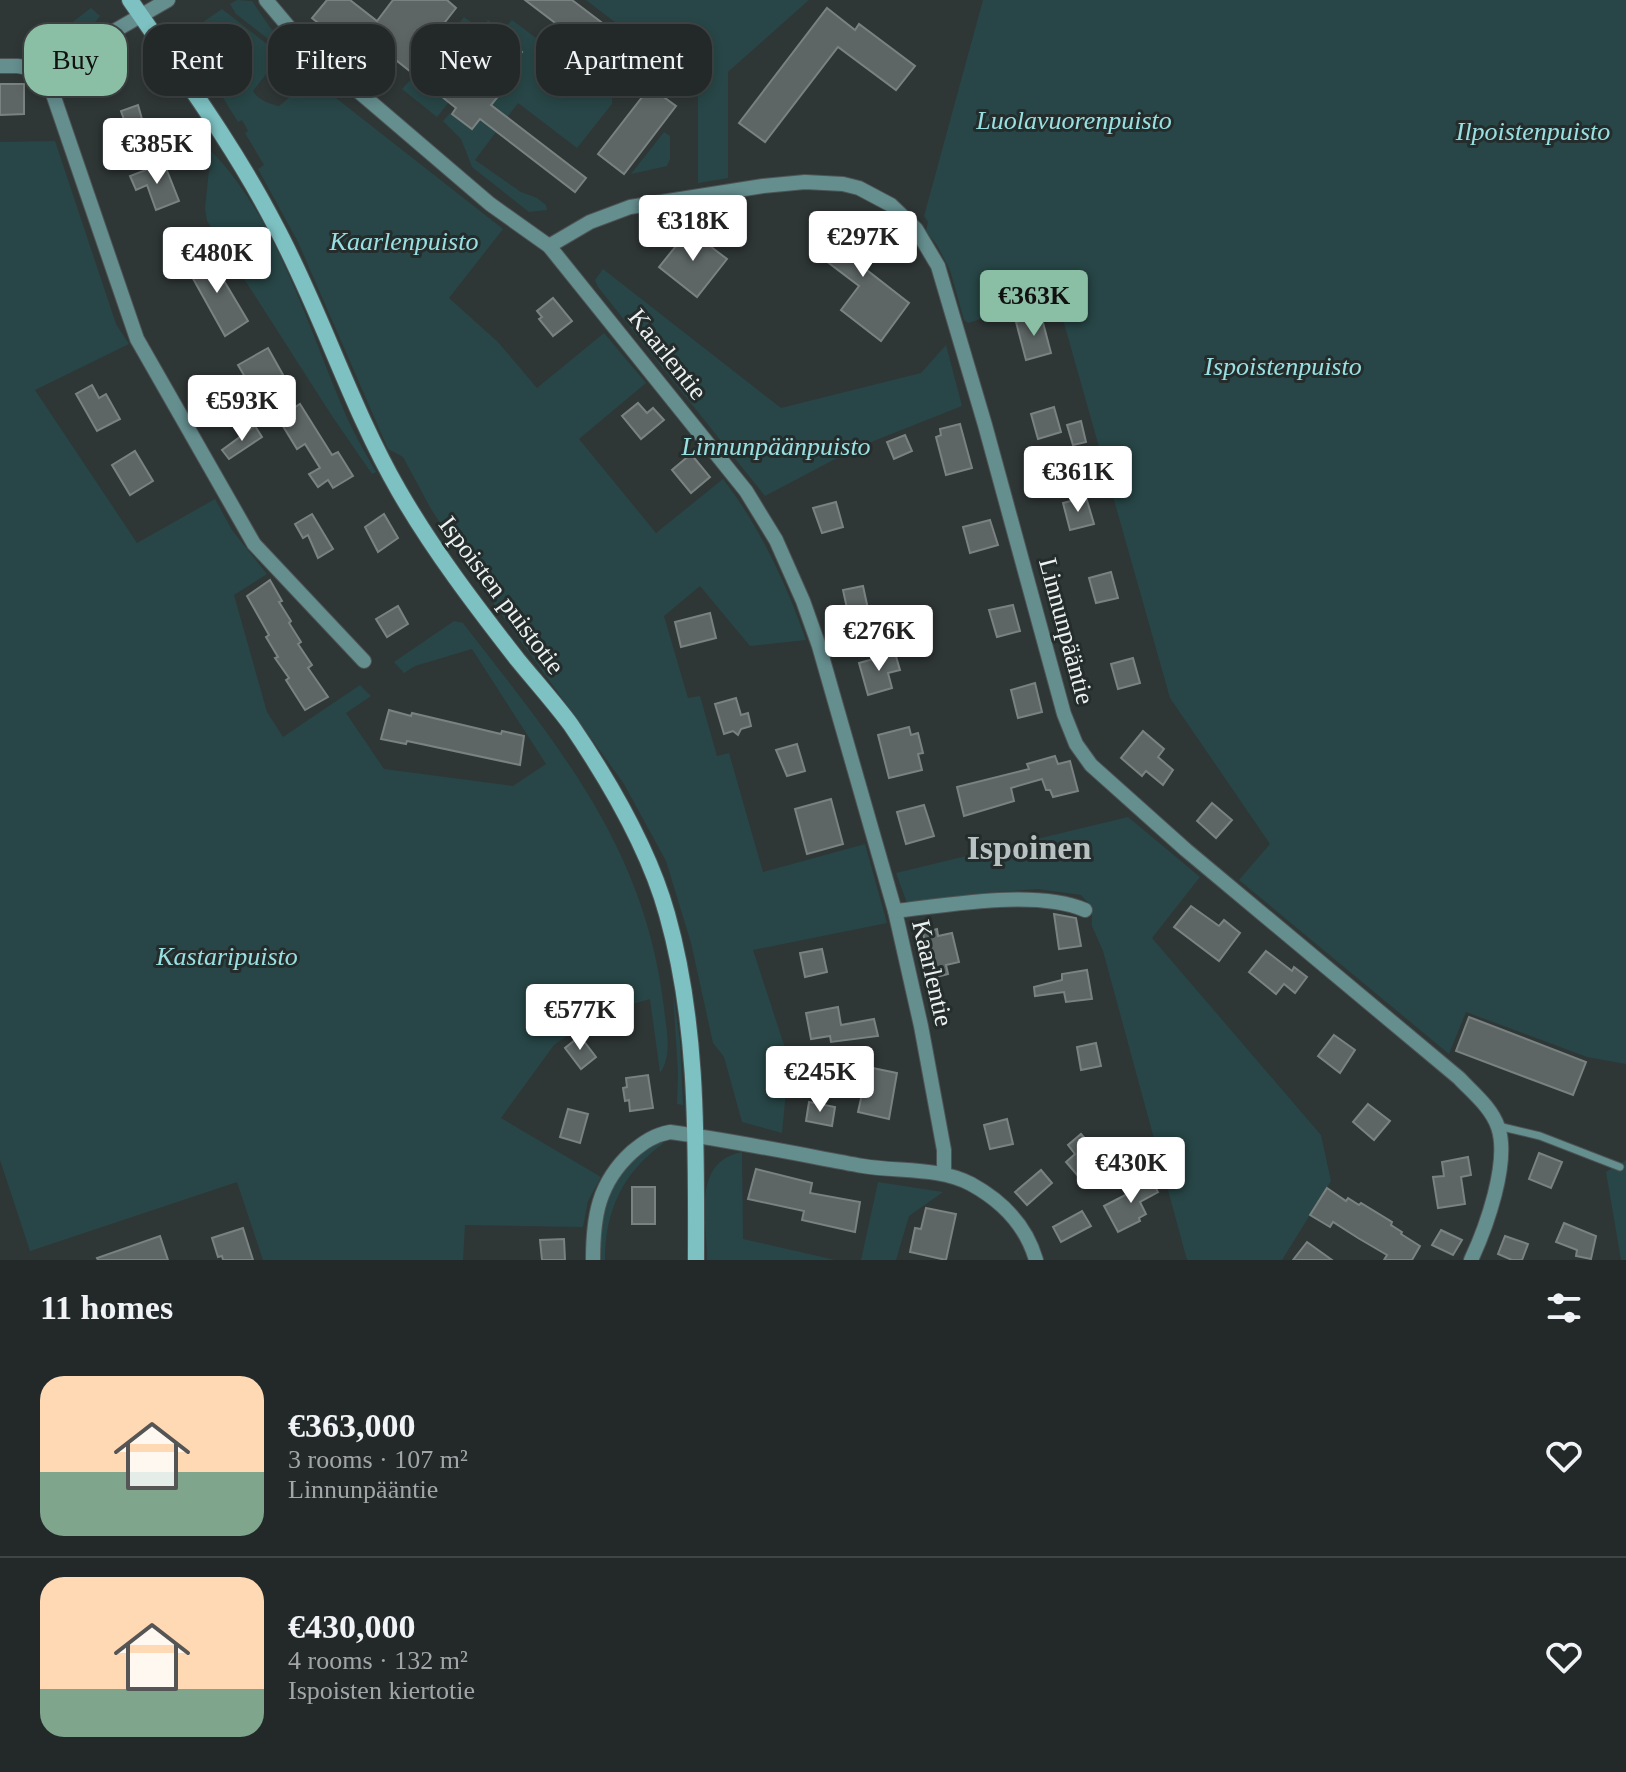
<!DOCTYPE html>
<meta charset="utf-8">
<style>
:root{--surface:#232828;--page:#2f3434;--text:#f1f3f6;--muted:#a3a6a8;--line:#404445;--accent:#8abfa5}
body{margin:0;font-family:Georgia,serif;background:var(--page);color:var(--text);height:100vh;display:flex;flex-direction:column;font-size:30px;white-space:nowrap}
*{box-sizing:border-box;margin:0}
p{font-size:26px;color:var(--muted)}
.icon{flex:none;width:44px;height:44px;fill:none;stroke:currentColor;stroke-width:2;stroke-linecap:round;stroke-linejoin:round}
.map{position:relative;height:1260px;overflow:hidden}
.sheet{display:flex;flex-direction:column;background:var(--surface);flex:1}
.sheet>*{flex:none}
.hud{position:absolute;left:24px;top:24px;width:800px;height:72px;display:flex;gap:16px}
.price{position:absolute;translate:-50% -68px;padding:0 18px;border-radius:8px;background:#fff;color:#222;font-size:26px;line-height:52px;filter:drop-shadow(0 2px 4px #0008)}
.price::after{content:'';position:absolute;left:50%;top:48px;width:24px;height:18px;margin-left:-12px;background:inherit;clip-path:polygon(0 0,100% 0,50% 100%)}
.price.active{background:var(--accent);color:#111}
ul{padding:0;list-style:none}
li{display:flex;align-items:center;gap:24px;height:200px;padding:0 40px}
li+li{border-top:2px solid var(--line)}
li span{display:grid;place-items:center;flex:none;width:224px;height:160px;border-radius:24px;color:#555}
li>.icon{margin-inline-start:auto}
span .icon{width:96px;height:96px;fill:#fffc;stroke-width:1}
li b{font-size:34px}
h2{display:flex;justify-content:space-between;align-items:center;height:96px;padding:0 40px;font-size:34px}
.chip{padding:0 28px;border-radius:24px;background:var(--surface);box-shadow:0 4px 12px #0003,0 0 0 2px var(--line);font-size:28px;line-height:72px}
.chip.active{background:var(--accent);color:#111}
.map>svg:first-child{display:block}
.green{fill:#284647}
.building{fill:#5d6565;stroke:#798181;stroke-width:2}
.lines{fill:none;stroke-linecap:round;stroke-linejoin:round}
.lane-casing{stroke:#4d5454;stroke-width:9}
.street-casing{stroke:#4d5454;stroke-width:16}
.secondary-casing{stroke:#4d5454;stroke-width:18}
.lane{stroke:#658e8f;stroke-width:7}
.street{stroke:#658e8f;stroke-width:14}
.secondary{stroke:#7dc1c3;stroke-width:16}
.labels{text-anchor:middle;stroke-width:6;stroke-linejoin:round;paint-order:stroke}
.park-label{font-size:26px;font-style:italic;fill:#99e0e2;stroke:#252c2c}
.street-label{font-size:26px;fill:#ecf0f0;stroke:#252c2c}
.district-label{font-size:34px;font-weight:bold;fill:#b9c2c2;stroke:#252c2c}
</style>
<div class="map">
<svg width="1626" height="1260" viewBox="0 0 1626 1260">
<rect width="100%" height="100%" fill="#2f3636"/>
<!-- green -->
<g class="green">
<path d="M237,0L252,1L290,56L236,14L230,4Z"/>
<path d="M586,0H809L728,72V178L698,183V86Z"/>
<path d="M983,0H1626V1064L1587,1057L1466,1012L1449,1054L1239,880L1270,844L1170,698L1056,295L968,323L964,320L950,270L937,245L926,231L928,222L924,216Z"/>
<path d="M91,8L100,16C87,35 54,54 31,59V54Z"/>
<path d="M222,9L281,55L253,91C258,100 269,104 279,106C290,98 300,84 313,80L503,229L449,298L498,342L537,388L604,333L646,383L579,439L656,533L723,479C760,527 786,583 806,640L750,646L700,586L664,616L688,698L700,696L717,756L729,753L763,872L865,844L887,923L753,950L789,1060L782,1133L742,1122L724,1057L713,1043L691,943L666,861L624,784L481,586L431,509L403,457L388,449L298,242L258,169L264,165L245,133L248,131L242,120L238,122L196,54L200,50L195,38L200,24Z"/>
<path d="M464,17L480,29L488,20L503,30L512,20L612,95V104L577,148L518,103L475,160L521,192L537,198L546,205L547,210L529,212L472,167L461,139L443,121L450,113L472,129L499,94L493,89L522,53L502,37L490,53L459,29V23Z"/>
<path d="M455,33L487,58L472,76L441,51Z"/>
<path d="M415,75L449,102L437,117L402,89Z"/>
<path d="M664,132L670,136V159L667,166L631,174Z"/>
<path d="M55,141L116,324L129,344L35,390L137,543L215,499L232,530L267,574L234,595L267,712L283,737L360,685L371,696L346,713L384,769L513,786L546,764L472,649L415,666L404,673L394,662L454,621L463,623C558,746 645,846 664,1008C666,1028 673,1055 660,1073L650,999L601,1013L554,1045L501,1118L601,1177L588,1201L583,1227L465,1225L463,1260H263L237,1182L30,1251L0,1160V142Z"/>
<path d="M211,151C275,215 307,324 342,406C351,429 364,450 376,472L372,474L332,416L207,221L205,208Z"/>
<path d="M603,269L781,408L921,373L946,345L962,406L856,448L765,496L598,287L595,280Z"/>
<path d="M1128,817L1200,877L1152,938L1321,1135L1331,1181L1282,1260H1187L1103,951L1092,926V907L1081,895L1038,889L983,893L907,903L896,873Z"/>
<path d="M673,992L680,1041L683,1105L677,1104L678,1073Z"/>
<path d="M659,1141L664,1143C623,1172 605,1210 605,1260H598C600,1242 598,1219 604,1202C615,1175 636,1156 659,1141Z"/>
<path d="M742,1152L743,1239L835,1260H707C707,1221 691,1162 742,1152Z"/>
<path d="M1626,1160V1260H1621L1606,1172Z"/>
<path d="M878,1182L943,1192L909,1216L896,1260H861Z"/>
</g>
<!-- building -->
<g class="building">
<path d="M327,0H350L377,21L393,0H447L456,8L425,48L474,86L498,55L492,50L502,37L522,52L493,89L500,94L491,105L586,178L575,192L480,119L472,129L452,114L456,108L392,57L380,72L312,18Z"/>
<path d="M525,0H572L663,69L646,92Z"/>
<path d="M827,8L855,30L859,24L915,66L896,90L838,47L765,142L739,123Z"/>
<path d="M0,84H24V114L0,115Z"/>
<path d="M650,87L676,106L624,174L598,154Z"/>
<path d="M138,105L144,126L128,131L121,111Z"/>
<path d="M164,163L179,201L156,210L147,185L136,190L130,176Z"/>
<path d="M847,215L881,241L863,267L909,303L881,341L841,310L859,286L817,254Z"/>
<path d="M689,230L727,259L697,297L659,267Z"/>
<path d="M208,254L248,321L225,336L186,266Z"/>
<path d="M553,298L572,321L553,336L539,319L542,317L537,311Z"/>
<path d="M1041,315L1051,353L1026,360L1016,322Z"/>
<path d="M268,348L287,382L258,399L238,365Z"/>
<path d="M92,385L99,398L106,394L120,419L97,431L76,394Z"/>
<path d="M638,403L647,413L653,408L664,420L641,439L622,416Z"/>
<path d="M300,404L332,455L338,452L353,476L333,488L328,480L318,487L309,474L320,468L305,444L297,449L278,418Z"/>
<path d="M1054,407L1061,432L1038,439L1031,414Z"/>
<path d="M1081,421L1086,442L1073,445L1067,425Z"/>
<path d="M960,424L972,468L946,475L936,437L941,435L940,429Z"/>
<path d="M255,426L262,437L229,459L222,450Z"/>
<path d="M905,435L912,451L894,459L887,442Z"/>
<path d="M135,451L153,481L130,495L112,465Z"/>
<path d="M691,454L710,477L691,493L672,470Z"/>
<path d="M1086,497L1094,524L1070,530L1063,503Z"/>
<path d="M836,502L843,527L822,533L813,508Z"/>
<path d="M312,514L333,549L318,558L308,535L303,538L295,524Z"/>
<path d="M384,514L398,538L378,552L365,527Z"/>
<path d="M990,520L998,545L970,553L963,527Z"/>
<path d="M1111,572L1118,598L1096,603L1089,578Z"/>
<path d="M270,580L282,601L279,602L291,621L289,623L301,642L298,644L312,665L308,668L328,697L305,710L286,680L289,678L275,658L278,657L266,637L269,635L247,596Z"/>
<path d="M863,586L868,609L848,613L843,590Z"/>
<path d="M1013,605L1020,631L997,637L989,610Z"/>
<path d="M398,606L408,624L387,637L376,619Z"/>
<path d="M710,613L716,638L681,647L675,622Z"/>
<path d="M895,653L900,670L888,673L892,688L868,695L859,663Z"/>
<path d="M1133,658L1140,683L1118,689L1111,664Z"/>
<path d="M1035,683L1042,712L1018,718L1011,690Z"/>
<path d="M736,698L741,715L748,713L751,726L741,729L738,735L733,731L724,734L715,704Z"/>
<path d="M389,710L411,716L412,713L501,734L502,731L524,736L520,765L407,741L406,744L381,739Z"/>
<path d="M909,727L911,735L918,733L923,753L918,754L922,770L889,778L878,735Z"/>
<path d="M1143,731L1164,749L1158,757L1173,770L1163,785L1146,771L1142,776L1121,758Z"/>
<path d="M797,744L805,771L787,776L776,750Z"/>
<path d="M1055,756L1058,764L1070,761L1078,791L1053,797L1050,790H1046L1042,779L1011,788L1014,801L964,816L957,787L1029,769L1027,764Z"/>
<path d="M831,799L843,844L807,854L795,809Z"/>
<path d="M1212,803L1232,820L1216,838L1197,821Z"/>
<path d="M924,805L934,836L906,844L897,812Z"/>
<path d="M1191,906L1219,926L1224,920L1240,933L1219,961L1174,927Z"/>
<path d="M1054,914L1076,918L1081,946L1059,949Z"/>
<path d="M937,929L938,936L952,933L959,962L946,965L948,974L933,978L923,933Z"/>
<path d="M822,949L827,972L805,977L800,953Z"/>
<path d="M1266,951L1292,971L1294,967L1307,977L1295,993L1284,984L1276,994L1249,972Z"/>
<path d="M1087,970L1092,999L1066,1002L1064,992L1035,996L1034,987L1062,980V974Z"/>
<path d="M838,1007L841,1025L874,1019L878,1036L831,1042L830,1036L811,1039L806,1013Z"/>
<path d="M1469,1017L1586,1062L1573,1095L1456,1051Z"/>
<path d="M1334,1035L1355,1050L1340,1073L1318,1056Z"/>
<path d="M580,1036L596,1057L581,1069L565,1048Z"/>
<path d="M1096,1043L1101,1066L1081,1070L1077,1047Z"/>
<path d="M868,1067L897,1073L889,1119L858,1112Z"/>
<path d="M648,1075L653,1108L630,1111L629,1100L625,1101L623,1088L627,1087L626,1078Z"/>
<path d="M809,1102L835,1107L832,1126L806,1121Z"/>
<path d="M1368,1104L1390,1121L1374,1140L1353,1122Z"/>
<path d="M568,1109L588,1114L580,1143L560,1137Z"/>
<path d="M1007,1119L1013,1144L990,1149L984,1125Z"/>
<path d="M1081,1134L1102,1158L1079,1177L1066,1162L1075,1154L1068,1145Z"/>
<path d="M1539,1153L1562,1162L1551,1188L1529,1179Z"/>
<path d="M1468,1157L1471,1175L1461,1177L1465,1204L1438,1208L1433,1177L1444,1176L1442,1162Z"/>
<path d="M756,1169L812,1183L810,1193L860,1202L855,1232L802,1220L804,1211L748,1199Z"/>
<path d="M1041,1170L1052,1183L1027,1205L1015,1192Z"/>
<path d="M1149,1176L1158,1192L1140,1202L1146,1214L1139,1218L1140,1221L1118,1232L1104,1206L1135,1190L1132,1185Z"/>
<rect x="632" y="1187" width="23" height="37"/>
<path d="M1327,1188L1346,1201L1348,1198L1359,1205L1361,1203L1392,1222L1391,1225L1402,1232L1401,1234L1420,1246L1412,1260H1384L1387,1255L1358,1238L1333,1222L1330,1227L1310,1215Z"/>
<path d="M926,1208L956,1214L946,1260L910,1252L915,1228L921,1229Z"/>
<path d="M1082,1211L1091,1226L1061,1242L1053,1227Z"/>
<path d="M1564,1223L1596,1236L1591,1259L1576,1256L1577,1250L1556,1242Z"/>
<path d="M243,1228L253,1260H223L222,1256L218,1257L212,1238Z"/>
<path d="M1441,1230L1462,1240L1453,1255L1432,1245Z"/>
<path d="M160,1236L168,1260H98L97,1258Z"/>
<path d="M1505,1236L1528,1244L1522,1260H1512L1498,1254Z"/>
<path d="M564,1239L565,1260H542L540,1240Z"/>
<path d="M1307,1242L1332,1260H1293Z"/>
</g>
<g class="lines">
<!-- lane casing -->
<g class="lane-casing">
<path id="lane" d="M1498,1126L1540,1136L1620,1167"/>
</g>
<!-- street casing -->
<g class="street-casing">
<g id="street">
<path d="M266,0L303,44L490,204L549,246L746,491L776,540L803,601L819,646L895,911L921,1026L944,1150V1174"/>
<path d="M0,66H18L45,71L168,0"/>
<path d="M45,71L137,339L254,544L364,661"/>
<path d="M549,246L590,222L630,207L763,186L805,182L843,184L859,188L891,205L916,229L938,266L985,425L1064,714L1076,744L1091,765L1186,850L1459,1078C1473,1093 1491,1107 1498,1127C1510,1162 1486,1228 1471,1260"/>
<path d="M895,911C948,905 1036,889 1085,910"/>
<path d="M593,1260C593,1217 598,1183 632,1152C644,1142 654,1135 670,1132C735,1141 798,1154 863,1166C898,1172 939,1167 971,1184C1002,1201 1026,1225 1036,1260"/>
</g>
</g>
<!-- secondary casing -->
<g class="secondary-casing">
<path id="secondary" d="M130,0C181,74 235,147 276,227C322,313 350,406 399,491C433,550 475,605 517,659C535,681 554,702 571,725C609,781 649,849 667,914C699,1027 696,1145 696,1260"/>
</g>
<!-- lane -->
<use href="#lane" class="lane"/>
<!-- street -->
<use href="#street" class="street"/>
<!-- secondary -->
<use href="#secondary" class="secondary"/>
</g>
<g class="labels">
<!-- park labels -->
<g class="park-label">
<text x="1074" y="129">Luolavuorenpuisto</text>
<text x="1533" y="140">Ilpoistenpuisto</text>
<text x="404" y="250">Kaarlenpuisto</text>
<text x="1283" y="375">Ispoistenpuisto</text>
<text x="776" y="455">Linnunpäänpuisto</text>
<text x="227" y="965">Kastaripuisto</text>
</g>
<!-- street labels -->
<g class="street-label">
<text transform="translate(668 354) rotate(51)" y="9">Kaarlentie</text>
<text transform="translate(502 595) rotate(53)" y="9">Ispoisten puistotie</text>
<text transform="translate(1067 631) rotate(75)" y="9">Linnunpääntie</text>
<text transform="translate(933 973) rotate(77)" y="9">Kaarlentie</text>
</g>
<!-- district labels -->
<g class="district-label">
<text x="1029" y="859">Ispoinen</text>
</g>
</g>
</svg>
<b class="price" style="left:157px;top:186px">€385K</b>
<b class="price" style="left:693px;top:263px">€318K</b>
<b class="price" style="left:863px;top:279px">€297K</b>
<b class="price" style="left:217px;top:295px">€480K</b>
<b class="price active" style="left:1034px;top:338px">€363K</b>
<b class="price" style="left:242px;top:443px">€593K</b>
<b class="price" style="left:1078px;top:514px">€361K</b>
<b class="price" style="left:879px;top:673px">€276K</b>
<b class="price" style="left:580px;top:1052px">€577K</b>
<b class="price" style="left:820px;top:1114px">€245K</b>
<b class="price" style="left:1131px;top:1205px">€430K</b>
<div class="hud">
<a class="chip active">Buy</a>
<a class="chip">Rent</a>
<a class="chip">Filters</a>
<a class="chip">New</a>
<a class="chip">Apartment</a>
</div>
</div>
<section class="sheet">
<h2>11 homes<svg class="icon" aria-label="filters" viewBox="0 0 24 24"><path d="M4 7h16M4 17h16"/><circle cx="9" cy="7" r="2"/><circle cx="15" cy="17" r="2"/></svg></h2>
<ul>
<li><span style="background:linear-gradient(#ffd9b3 60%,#7fa58c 0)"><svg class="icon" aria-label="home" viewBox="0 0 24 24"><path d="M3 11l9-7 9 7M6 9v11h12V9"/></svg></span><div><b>€363,000</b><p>3 rooms · 107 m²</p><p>Linnunpääntie</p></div><svg class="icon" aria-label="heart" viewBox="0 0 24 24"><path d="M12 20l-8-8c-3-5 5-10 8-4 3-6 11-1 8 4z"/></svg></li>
<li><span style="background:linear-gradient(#ffd9b3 70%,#7fa58c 0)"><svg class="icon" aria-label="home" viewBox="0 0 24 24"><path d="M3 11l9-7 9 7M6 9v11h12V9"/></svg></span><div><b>€430,000</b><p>4 rooms · 132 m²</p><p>Ispoisten kiertotie</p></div><svg class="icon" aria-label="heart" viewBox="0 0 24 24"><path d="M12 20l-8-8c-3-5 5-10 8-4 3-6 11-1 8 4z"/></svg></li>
</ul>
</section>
